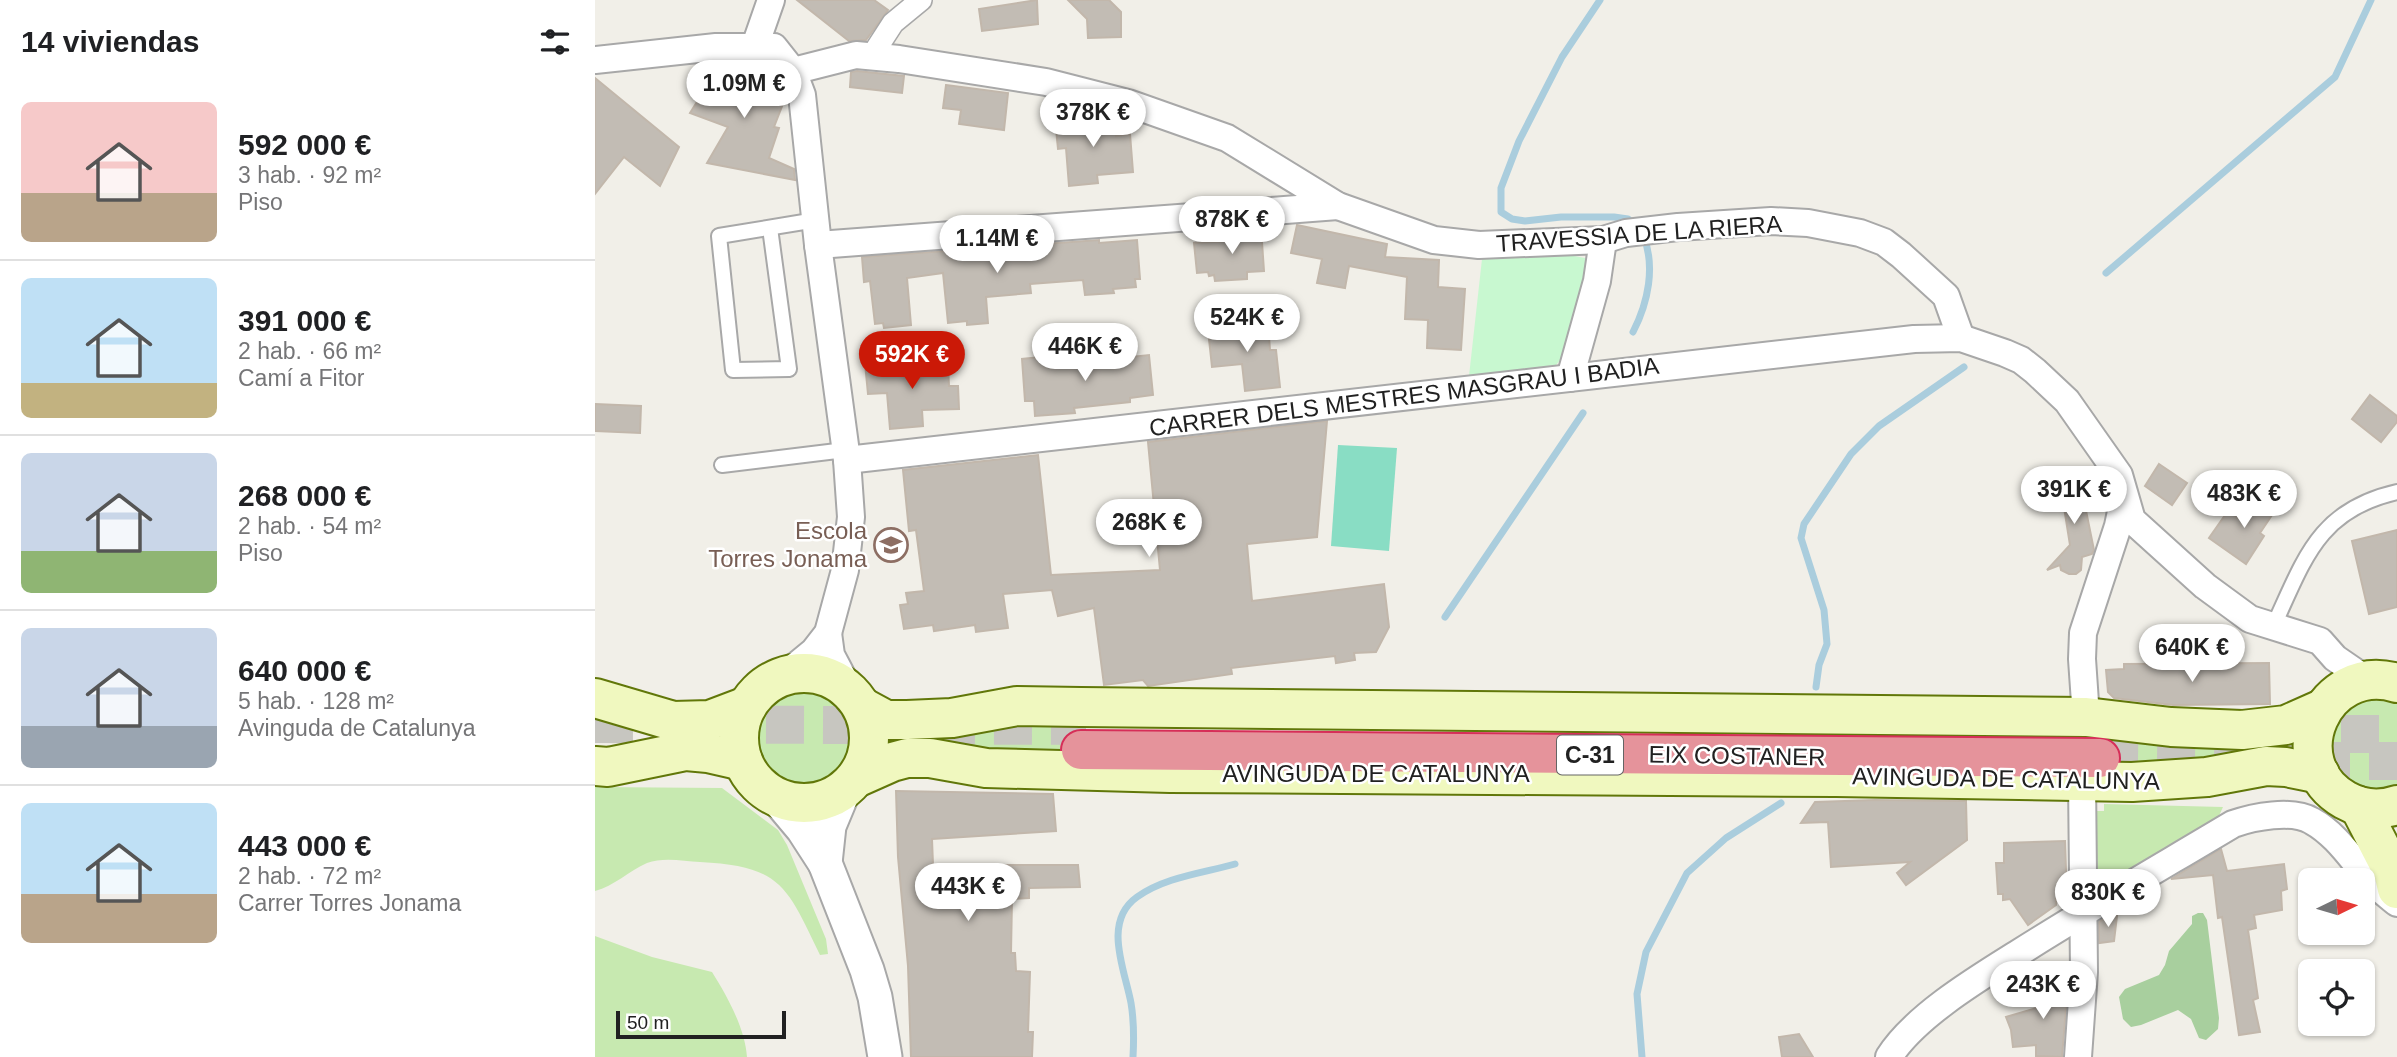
<!DOCTYPE html>
<html lang="es">
<meta charset="utf-8">
<style>
:root{--surface:#fff;--page:#f2f2f2;--text:#202124;--muted:#757577;--line:#e0e0e0;--accent:#cb1907}
body{margin:0;font-family:Arial,sans-serif;background:var(--page);color:var(--text);height:100vh;display:flex;flex-direction:column;font-size:26px;white-space:nowrap}
*{box-sizing:border-box;margin:0}
p{font-size:23px;color:var(--muted)}
.icon{flex:none;width:38px;height:38px;fill:none;stroke:currentColor;stroke-width:2;stroke-linecap:round;stroke-linejoin:round}
.map{position:relative;flex:1;overflow:hidden}
.drawer{display:flex;flex-direction:column;background:var(--surface);width:595px}
.drawer>*{flex:none}
.needle{width:46px;rotate:85deg}
.fabs{position:absolute;left:1703px;top:868px;display:grid;gap:14px}
.fabs a{display:grid;place-items:center;width:77px;height:77px;border-radius:10px;background:var(--surface);box-shadow:0 2px 5px #0004;font-size:35px}
.scale{position:absolute;left:21px;bottom:18px;width:170px;box-sizing:border-box;padding-left:7px;border:4px solid #212121;border-top:0;font-size:19px;line-height:24px;white-space:nowrap;color:#212121;-webkit-text-stroke:5px #fff;paint-order:stroke}
.price{position:absolute;translate:-50% -60px;padding:0 16px;border-radius:24px;background:#fff;color:#222;font-size:23px;line-height:46px;filter:drop-shadow(0 2px 4px #0008)}
.price::after{content:'';position:absolute;left:50%;top:42px;width:21px;height:16px;margin-left:-10px;background:inherit;clip-path:polygon(0 0,100% 0,50% 100%)}
.price.on{background:var(--accent);color:#fff}
ul{padding:0;list-style:none}
li{display:flex;align-items:center;gap:21px;height:175px;padding:0 21px}
li+li{border-top:2px solid var(--line)}
li span{display:grid;place-items:center;flex:none;width:196px;height:140px;border-radius:10px;color:#555}
li>.icon{margin-inline-start:auto}
span .icon{width:84px;height:84px;fill:#fffc;stroke-width:1}
li b{font-size:30px}
h2{display:flex;justify-content:space-between;align-items:center;height:84px;padding:0 21px;font-size:30px}
main{display:flex;flex:1;min-height:0}
.map>svg:first-child{display:block}
.grass{fill:#c7e9b0}
.forest{fill:#a8cf9e}
.park{fill:#c8f8d0}
.pitch{fill:#89ddc4}
.lines{fill:none;stroke-linecap:round;stroke-linejoin:round}
.stream{stroke:#aacddd;stroke-width:7}
.building{fill:#c2bcb4;stroke:#c2b7ab;stroke-width:2}
.motorway-tunnel{stroke:#c7c6c0;stroke-width:38;stroke-dasharray:38 19;stroke-linecap:butt}
.service-casing{stroke:#a8a8a8;stroke-width:18}
.pedestrian-casing{stroke:#a8a8a8;stroke-width:24}
.minor-casing{stroke:#a8a8a8;stroke-width:30}
.tertiary-casing{stroke:#a8a8a8;stroke-width:37}
.secondary-casing{stroke:#617709;stroke-width:42}
.motorway-casing{stroke:#d62e58;stroke-width:42}
.service{stroke:#fff;stroke-width:14}
.pedestrian{stroke:#fff;stroke-width:21}
.minor{stroke:#fff;stroke-width:26}
.tertiary{stroke:#fff;stroke-width:33}
.secondary{stroke:#f0f8bf;stroke-width:38}
.motorway{stroke:#e5939b;stroke-width:38}
.labels{text-anchor:middle;stroke-width:5;stroke-linejoin:round;paint-order:stroke}
.shield{fill:#fff;stroke:#646464;stroke-width:2}
.shield-label{font-size:23px;font-weight:bold;fill:#212121}
.street-label{font-size:24px;fill:#212121;stroke:#fff}
.education-label{font-size:24px;fill:#785e54;stroke:#fff;text-anchor:end}
</style>
<main>
<section class="drawer">
<h2>14 viviendas<svg class="icon" aria-label="filters" viewBox="0 0 24 24"><path d="M4 7h16M4 17h16"/><circle cx="9" cy="7" r="2"/><circle cx="15" cy="17" r="2"/></svg></h2>
<ul>
<li><span style="background:linear-gradient(#f6c9c9 65%,#b9a48a 0)"><svg class="icon" aria-label="home" viewBox="0 0 24 24"><path d="M3 11l9-7 9 7M6 9v11h12V9"/></svg></span><div><b>592 000 €</b><p>3 hab. · 92 m²</p><p>Piso</p></div></li>
<li><span style="background:linear-gradient(#bfe0f5 75%,#c2b280 0)"><svg class="icon" aria-label="home" viewBox="0 0 24 24"><path d="M3 11l9-7 9 7M6 9v11h12V9"/></svg></span><div><b>391 000 €</b><p>2 hab. · 66 m²</p><p>Camí a Fitor</p></div></li>
<li><span style="background:linear-gradient(#c9d6e8 70%,#8fb573 0)"><svg class="icon" aria-label="home" viewBox="0 0 24 24"><path d="M3 11l9-7 9 7M6 9v11h12V9"/></svg></span><div><b>268 000 €</b><p>2 hab. · 54 m²</p><p>Piso</p></div></li>
<li><span style="background:linear-gradient(#c9d6e8 70%,#9aa5b1 0)"><svg class="icon" aria-label="home" viewBox="0 0 24 24"><path d="M3 11l9-7 9 7M6 9v11h12V9"/></svg></span><div><b>640 000 €</b><p>5 hab. · 128 m²</p><p>Avinguda de Catalunya</p></div></li>
<li><span style="background:linear-gradient(#bfe0f5 65%,#b9a48a 0)"><svg class="icon" aria-label="home" viewBox="0 0 24 24"><path d="M3 11l9-7 9 7M6 9v11h12V9"/></svg></span><div><b>443 000 €</b><p>2 hab. · 72 m²</p><p>Carrer Torres Jonama</p></div></li>
</ul>
</section>
<div class="map">
<svg width="1802" height="1057" viewBox="0 0 1802 1057">
<rect width="100%" height="100%" fill="#f1efe8"/>
<!-- grass -->
<g class="grass">
<circle cx="209" cy="736" r="52"/>
<path d="M1802,696V793L1752,789L1731,749L1749,703Z"/>
<path d="M488,716L489,758L333,745L309,730Z"/>
<path d="M1503,725L1681,742V756L1503,768Z"/>
<path d="M0,787L127,788L183,830L192,845L231,939L233,954L225,955C192,887 187,866 105,862C88,861 68,857 52,863C34,871 19,886 0,891Z"/>
<path d="M1509,804L1628,807L1622,820L1518,883H1505L1500,880L1495,811H1509Z"/>
<path d="M0,936L57,957L117,972C132,996 150,1028 152,1057H0Z"/>
</g>
<!-- forest -->
<path class="forest" d="M1603,913H1608L1612,920L1624,1018L1623,1029L1611,1040L1604,1038L1596,1019L1583,1010L1546,1025L1536,1027L1528,1019L1524,997L1530,989L1564,975L1570,965L1574,951L1597,924V916Z"/>
<!-- park -->
<path class="park" d="M974,255L990,258L996,263L967,358L961,365L874,376L887,259Z"/>
<!-- pitch -->
<path class="pitch" d="M743,445L802,448L794,551L736,546Z"/>
<g class="lines">
<!-- stream -->
<g class="stream">
<path d="M1005,0L967,57L924,141L906,188V212L917,219L930,221L966,217H1019L1033,219L1041,226"/>
<path d="M1511,273L1740,77L1776,0"/>
<path d="M1038,332C1053,303 1061,266 1048,235"/>
<path d="M850,617L988,413"/>
<path d="M1221,687L1224,665L1232,644L1229,610L1206,538L1209,524L1256,454L1284,426L1369,367"/>
<path d="M538,1057C539,1039 539,1021 536,1003C530,970 507,922 542,897C570,877 608,873 640,864"/>
<path d="M1047,1057L1042,994L1051,952L1092,873L1131,838L1186,803"/>
</g>
</g>
<!-- building -->
<g class="building">
<path d="M202,0H279L293,10L271,40L254,41Z"/>
<path d="M442,0L443,24L387,31L384,9Z"/>
<path d="M473,0H514L526,12V37L493,38L492,19Z"/>
<path d="M146,63L176,71L174,79L182,81L177,97L189,101L179,127L184,128L174,158L199,169L200,180L112,163L133,127L95,113L122,70L134,79Z"/>
<path d="M262,71L309,76L307,93L255,87L256,72Z"/>
<path d="M0,78L84,147L65,186L29,157L0,194Z"/>
<path d="M351,85L413,93L409,130L364,124L366,110L348,108Z"/>
<path d="M501,115L502,122L520,121L521,136L535,134L538,172L502,175L503,183L474,186L471,148L463,149L460,119Z"/>
<path d="M702,225L792,244L790,257L844,260L843,287L870,289L866,350L832,348L833,320L810,319L812,277L754,266L750,288L722,283L727,259L696,253Z"/>
<path d="M666,228L669,271L652,272V279L620,281L619,275L614,276L613,272L602,273L599,243L636,241L635,230Z"/>
<path d="M504,240V243L542,240L545,279H540L541,287L518,289L519,293L490,295L488,280L435,284L436,293L391,297L393,323L372,325V321L353,323L348,273L312,278L316,325L289,328L288,323L280,324L275,281L269,282L267,257Z"/>
<path d="M673,323L675,350H681L685,387L650,391L647,364L617,367L613,330Z"/>
<path d="M554,355L558,395L535,398V402L479,408L480,413L440,416L439,401H430L427,359L445,357L446,362L478,359V363Z"/>
<path d="M306,362V367L353,366L354,386H363L364,409L327,410L328,426L295,429L292,393L273,394L270,363Z"/>
<path d="M1775,395L1802,416V422L1786,442L1757,419Z"/>
<path d="M0,404L46,406L45,433L0,431Z"/>
<path d="M732,421L722,537L652,544L657,601L789,584L794,627L781,652L759,653L760,660L741,663L740,656L636,668L637,674L553,686L548,680L509,685L499,608L463,616L457,590L408,594L413,628L381,632L380,625L339,631L338,625L309,629L305,605L313,604L311,593L329,591L321,530L314,531L308,470L443,455L456,575L565,570L553,442Z"/>
<path d="M1564,464L1592,483L1577,505L1550,486Z"/>
<path d="M1480,471L1483,482L1485,481L1499,550L1497,554L1487,557L1486,570L1481,574H1474L1466,570L1465,565L1452,570L1475,545L1464,476Z"/>
<path d="M1663,496L1681,509L1665,533L1669,536L1651,564L1614,538L1633,511L1646,520Z"/>
<path d="M1802,530V607L1774,614L1757,541Z"/>
<path d="M1674,663L1675,704L1578,705L1519,698L1513,692L1511,670L1529,669V664Z"/>
<path d="M301,791L458,794L461,831L337,839L338,865H483L485,887L434,888V898L417,899L416,953H420L421,971L435,972L433,1032H438L437,1057H316L313,966L303,857Z"/>
<path d="M1280,800L1371,801L1372,840L1311,885L1302,873L1315,862L1236,867L1233,822L1206,823L1220,802Z"/>
<path d="M1470,841L1472,899H1461V905L1433,925L1415,899L1408,900V894H1403L1401,863H1409V843Z"/>
<path d="M1626,849L1632,871L1689,864L1692,889L1686,891L1687,910L1659,915L1661,928L1653,930L1663,998L1658,1000L1665,1032L1644,1035L1627,917L1623,918L1618,875L1576,879Z"/>
<path d="M1513,916H1522L1519,941L1504,943V922Z"/>
<path d="M1467,975L1472,996L1467,1057L1441,1056V1045L1418,1047L1416,1030L1411,1017L1448,1006L1441,983Z"/>
<path d="M1204,1034L1218,1057H1187L1184,1037Z"/>
</g>
<g class="lines">
<!-- motorway-tunnel -->
<g class="motorway-tunnel">
<path d="M0,724L491,726"/>
<path d="M1689,734H1787L1802,732"/>
<path d="M1505,758L1646,760"/>
<path d="M1717,761H1802"/>
</g>
<!-- service casing -->
<g class="service-casing">
<g id="service">
<path d="M175,228L194,369L138,370L124,236L221,220"/>
<path d="M127,465L250,450"/>
<path d="M1678,627C1709,561 1722,510 1802,492"/>
</g>
</g>
<!-- pedestrian casing -->
<g class="pedestrian-casing">
<path id="pedestrian" d="M276,57L298,23L326,0"/>
</g>
<!-- minor casing -->
<g class="minor-casing">
<g id="minor">
<path d="M160,46L176,0"/>
<path d="M0,60L121,47H179L198,71L207,95L223,245L252,460L256,517L250,570L233,633L219,651L191,674"/>
<path d="M198,71L261,55L304,59L451,82L533,103L632,138L743,206L839,240L884,245L1008,240L1031,233L1083,227L1176,221L1213,223L1265,233L1289,242L1306,255L1351,296L1366,338"/>
<path d="M223,245L743,206"/>
<path d="M975,378L1002,281L1008,240"/>
<path d="M252,460L1319,339L1366,338L1410,353L1426,360L1440,371L1472,401L1524,475L1537,520L1610,586L1655,619L1725,641L1740,658L1772,680"/>
<path d="M233,633L236,655L255,691"/>
<path d="M1491,717L1487,659L1488,633L1523,526L1529,497"/>
<path d="M1294,1057C1319,1017 1382,979 1422,954C1493,909 1566,867 1638,824C1658,817 1697,809 1717,821C1739,833 1754,855 1770,874C1779,885 1791,894 1802,903"/>
<path d="M1483,1057L1489,972L1487,780"/>
</g>
</g>
<!-- tertiary casing -->
<g class="tertiary-casing">
<g id="tertiary">
<path d="M182,798L208,829L230,863L272,970L280,997L290,1057"/>
<path d="M230,863L234,826L249,790"/>
</g>
</g>
<!-- secondary casing -->
<g class="secondary-casing">
<g id="secondary">
<circle cx="209" cy="738" r="65"/>
<path d="M1802,683C1728,661 1684,762 1750,800C1766,809 1784,811 1802,805"/>
<path d="M0,698L78,721L115,720L152,706"/>
<path d="M267,707L291,720H312L357,718L422,706L486,707L1491,717L1576,727L1647,730L1691,725L1727,709"/>
<path d="M0,766L13,767L91,751L113,753L148,761"/>
<path d="M261,778L297,762L312,758H335L391,768L575,773L1241,777L1537,782L1612,777L1671,766L1691,767L1725,774"/>
<path d="M1764,806L1798,872L1802,889"/>
</g>
</g>
<!-- motorway casing -->
<g class="motorway-casing">
<path id="motorway" d="M486,750L1505,758"/>
</g>
<!-- service -->
<use href="#service" class="service"/>
<!-- pedestrian -->
<use href="#pedestrian" class="pedestrian"/>
<!-- minor -->
<use href="#minor" class="minor"/>
<!-- tertiary -->
<use href="#tertiary" class="tertiary"/>
<!-- secondary -->
<use href="#secondary" class="secondary"/>
<!-- motorway -->
<use href="#motorway" class="motorway"/>
</g>
<!-- icons -->
<defs>
<g id="school-ring" transform="scale(1.75)"><circle r="9.5" fill="#fff" stroke="#8d6e63" stroke-width="1.5"/><path d="M0-5L7-2L0 1L-7-2ZM-4 1L0 2.5L4 1V4Q0 6-4 4Z" fill="#8d6e63"/></g>
</defs>
<g fill-rule="evenodd">
<use href="#school-ring" x="296" y="545"/>
</g>
<g class="labels">
<!-- shield labels -->
<rect class="shield" x="962" y="735.5" width="66" height="39" rx="5"/>
<g class="shield-label">
<text x="995" y="763">C-31</text>
</g>
<!-- street labels -->
<g class="street-label">
<text transform="translate(1044 234) rotate(-4)" y="8">TRAVESSIA DE LA RIERA</text>
<text transform="translate(809 397) rotate(-7)" y="8">CARRER DELS MESTRES MASGRAU I BADIA</text>
<text transform="translate(1142 756) rotate(1)" y="8">EIX COSTANER</text>
<text x="781" y="782">AVINGUDA DE CATALUNYA</text>
<text transform="translate(1411 779) rotate(1)" y="8">AVINGUDA DE CATALUNYA</text>
</g>
<!-- education labels -->
<g class="education-label">
<text x="272" y="539">Escola<tspan x="272" dy="28">Torres Jonama</tspan></text>
</g>
</g>
</svg>
<div class="fabs">
<a><svg class="needle" viewBox="-14 -14 28 28"><path d="M0-13l5 13h-10z" fill="#e53935"/><path d="M0 13l5-13h-10z" fill="#757577"/></svg></a>
<a><svg class="icon" aria-label="locate" viewBox="0 0 24 24"><circle cx="12" cy="12" r="6"/><path d="M12 2v4M12 18v4M2 12h4M18 12h4"/></svg></a>
</div>
<div class="scale">50 m</div>
<b class="price" style="left:149px;top:120px">1.09M €</b>
<b class="price" style="left:498px;top:149px">378K €</b>
<b class="price" style="left:637px;top:256px">878K €</b>
<b class="price" style="left:402px;top:275px">1.14M €</b>
<b class="price" style="left:652px;top:354px">524K €</b>
<b class="price" style="left:490px;top:383px">446K €</b>
<b class="price on" style="left:317px;top:391px">592K €</b>
<b class="price" style="left:1479px;top:526px">391K €</b>
<b class="price" style="left:1649px;top:530px">483K €</b>
<b class="price" style="left:554px;top:559px">268K €</b>
<b class="price" style="left:1597px;top:684px">640K €</b>
<b class="price" style="left:373px;top:923px">443K €</b>
<b class="price" style="left:1513px;top:929px">830K €</b>
<b class="price" style="left:1448px;top:1021px">243K €</b>
</div>
</main>
